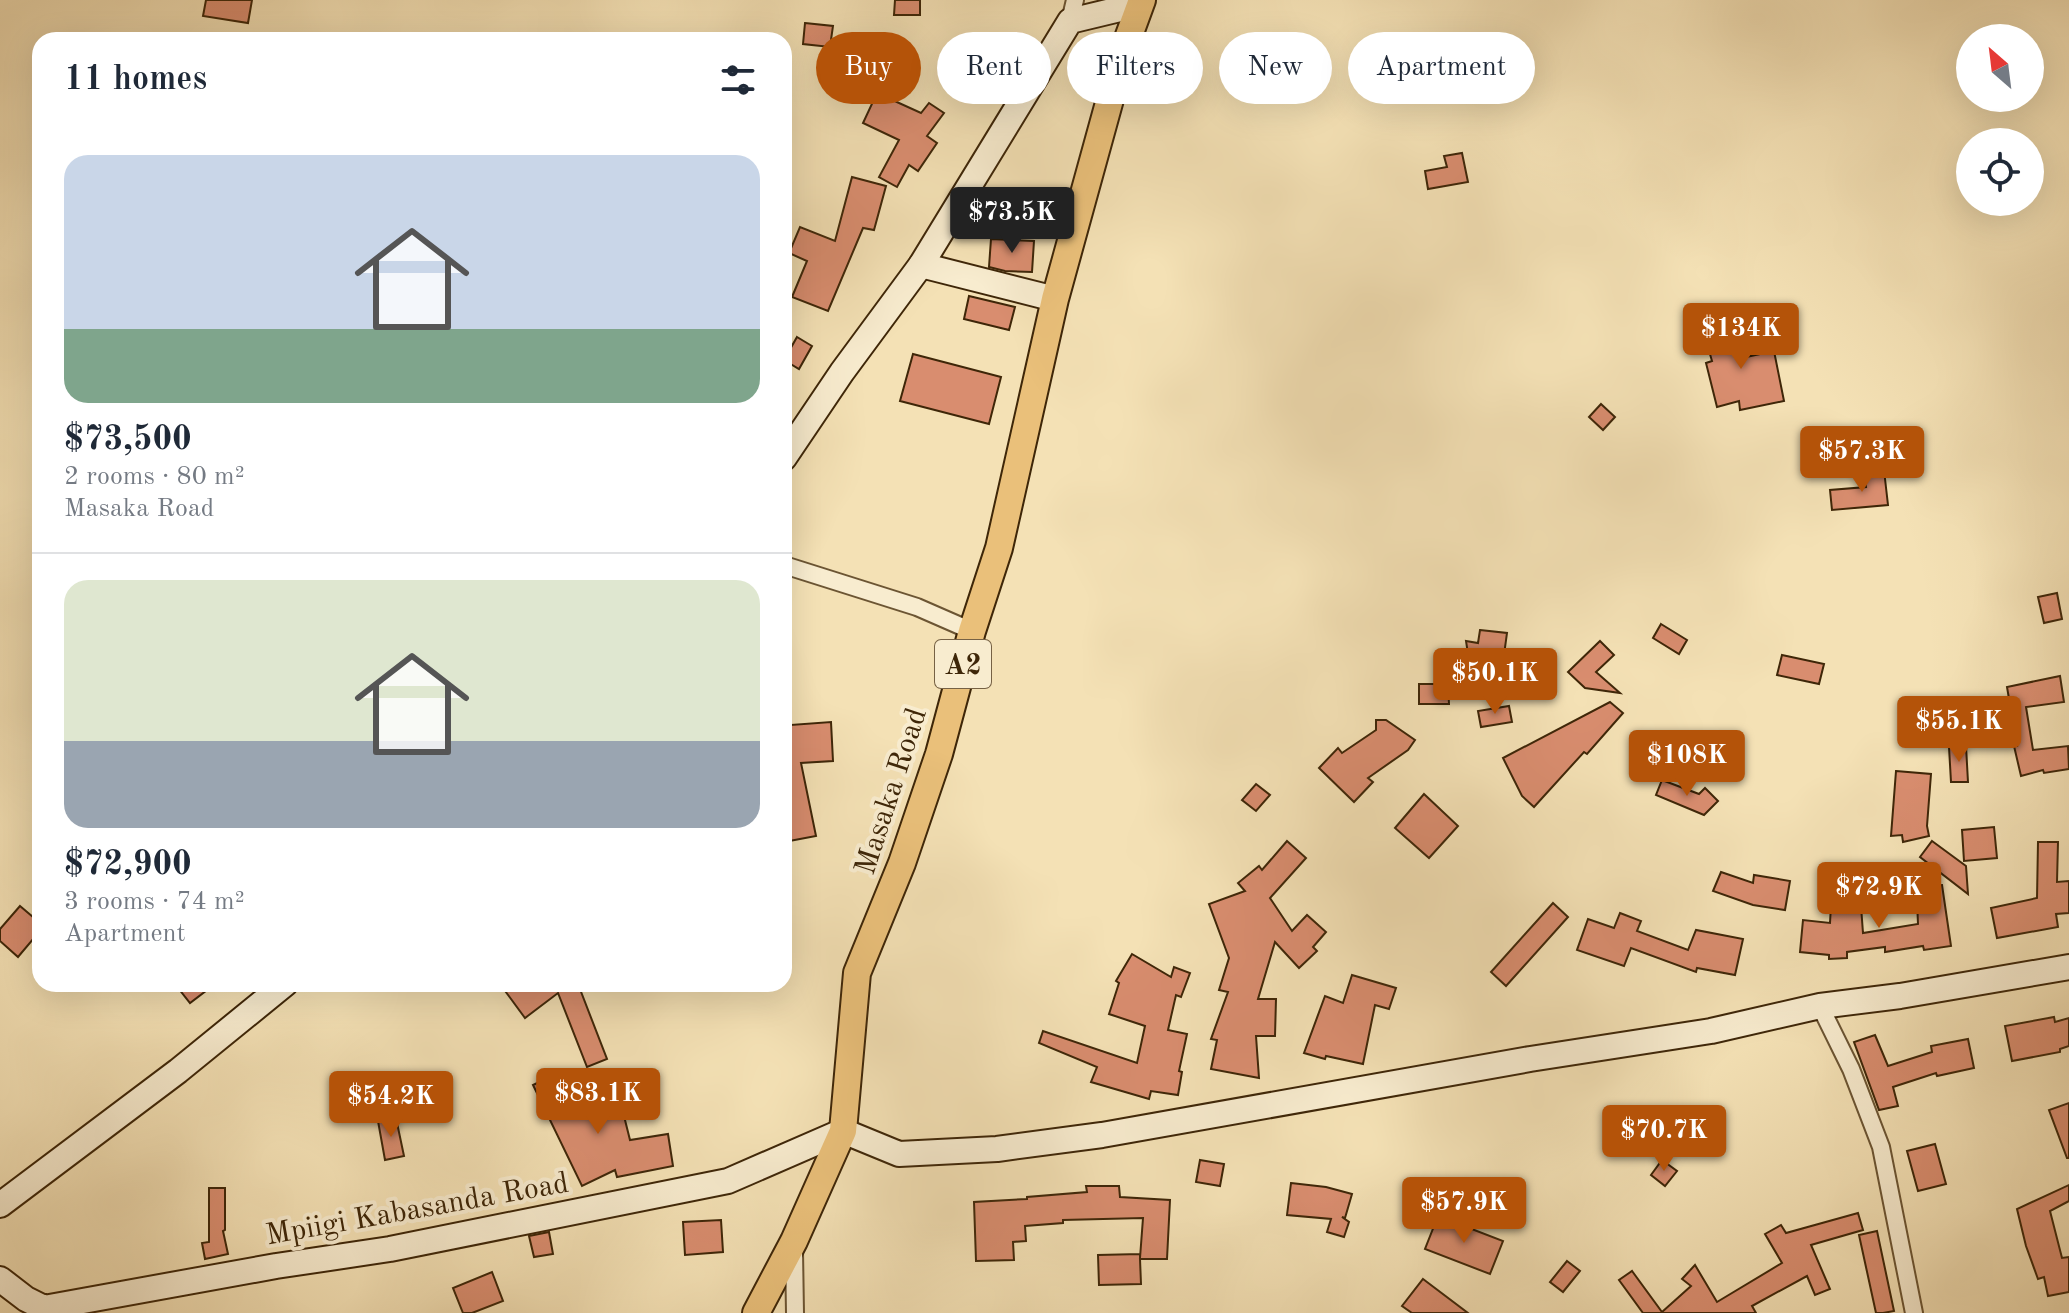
<!DOCTYPE html>
<meta charset="utf-8">
<style>
:root{--surface:#fff;--page:#f2f2f3;--text:#1f2937;--muted:#747a83;--line:#e0e1e3;--accent:#b45309}
body{margin:0;font-family:"Old Standard TT",serif;background:var(--page);color:var(--text);height:100vh;display:flex;flex-direction:column;font-size:30px;white-space:nowrap}
*{box-sizing:border-box;margin:0}
p{font-size:26px;color:var(--muted)}
.icon{flex:none;width:44px;height:44px;fill:none;stroke:currentColor;stroke-width:2;stroke-linecap:round;stroke-linejoin:round}
.map{position:relative;flex:1;overflow:hidden}
.drawer{position:absolute;left:32px;top:32px;width:760px;height:960px;display:flex;flex-direction:column;background:var(--surface);border-radius:24px;box-shadow:0 8px 32px #0002}
.drawer>*{flex:none}
.top-card{position:absolute;left:816px;top:32px;width:760px;height:72px;display:flex;gap:16px}
.needle{width:52px;rotate:332deg}
.controls{position:absolute;left:1956px;top:24px;display:grid;gap:16px}
.controls a{display:grid;place-items:center;width:88px;height:88px;border-radius:50%;background:var(--surface);box-shadow:0 8px 32px #0002;font-size:40px}
.price{position:absolute;translate:-50% -68px;padding:0 18px;border-radius:8px;background:var(--accent);color:#fff;font-size:26px;line-height:52px;filter:drop-shadow(0 2px 4px #0008)}
.price::after{content:'';position:absolute;left:50%;top:48px;width:24px;height:18px;margin-left:-12px;background:inherit;clip-path:polygon(0 0,100% 0,50% 100%)}
.price.current{background:#222;color:#fff}
ul{padding:0;list-style:none}
li{display:grid;align-content:center;gap:16px;height:424px;padding:0 32px}
li+li{border-top:2px solid var(--line)}
li span{display:grid;place-items:center;height:248px;border-radius:24px;color:#555}
li>.icon{margin-inline-start:auto}
span .icon{width:144px;height:144px;fill:#fffc;stroke-width:1}
li b{font-size:34px}
h2{display:flex;justify-content:space-between;align-items:center;height:96px;padding:0 32px;font-size:34px}
.chip{padding:0 28px;border-radius:36px;background:var(--surface);box-shadow:0 8px 32px #0002;font-size:28px;line-height:72px}
.chip.current{background:var(--accent);color:#fff}
.map>svg:first-child{display:block}
.building{fill:#d98d6f;stroke:#3e2608;stroke-width:2}
.lines{fill:none;stroke-linecap:round;stroke-linejoin:round}
.street-casing{stroke:#6c5533;stroke-width:20}
.secondary-casing{stroke:#3e2608;stroke-width:28}
.primary-casing{stroke:#3e2608;stroke-width:30}
.street{stroke:#f8eccf;stroke-width:16}
.secondary{stroke:#f8eccf;stroke-width:24}
.primary{stroke:#eac07a;stroke-width:26}
.labels{text-anchor:middle;stroke-width:8;stroke-linejoin:round;paint-order:stroke}
.shield{fill:#f8eccf;stroke:#766144;stroke-width:2}
.shield-label{font-size:28px;font-weight:bold;fill:#3e2608}
.street-label{font-size:30px;fill:#3e2608;stroke:#f8eccf}
</style>
<div class="map">
<svg width="2069" height="1313" viewBox="0 0 2069 1313">
<rect width="100%" height="100%" fill="#f4e1b5"/>
<filter id="stains"><feTurbulence type="fractalNoise" baseFrequency=".0025" numOctaves="4"/><feColorMatrix values="0 0 0 0 .2 0 0 0 0 .09 0 0 0 0 .02 0 0 0 .5 -.17"/></filter>
<radialGradient id="worn" r=".72"><stop offset=".6" stop-color="#630" stop-opacity="0"/><stop offset="1" stop-color="#630" stop-opacity=".3"/></radialGradient>
<!-- building -->
<g class="building">
<path d="M206,0H252L248,23L203,16Z"/>
<path d="M895,0H920V15H894Z"/>
<path d="M805,23L833,26L830,47L803,44Z"/>
<path d="M877,93L921,113L929,103L944,113L927,136L937,143L918,171L909,165L897,187L879,177L899,140L863,123Z"/>
<path d="M1462,153L1468,182L1428,189L1425,171L1447,167L1444,156Z"/>
<path d="M852,177L886,186L874,230L863,228L828,311L792,297L807,261L789,253L800,227L835,241Z"/>
<path d="M991,239L1034,241L1032,272L1005,271L989,267Z"/>
<path d="M969,296L1015,307L1009,330L964,319Z"/>
<path d="M1734,320L1746,357L1774,351L1784,401L1740,410L1739,401L1717,407L1706,363L1712,361L1703,330Z"/>
<path d="M797,337L812,346L799,369L784,360Z"/>
<path d="M913,354L1001,377L989,424L900,401Z"/>
<path d="M1601,404L1615,417L1603,430L1589,417Z"/>
<path d="M1884,470L1888,505L1832,510L1830,490L1866,487L1864,473Z"/>
<path d="M2057,593L2062,619L2044,623L2038,597Z"/>
<path d="M1661,624L1687,640L1679,654L1653,638Z"/>
<path d="M1480,630L1507,633L1501,677L1471,673L1466,641L1478,643Z"/>
<path d="M1600,641L1614,655L1596,672L1620,693L1585,688L1568,672Z"/>
<path d="M1782,655L1824,664L1819,684L1777,675Z"/>
<path d="M2060,676L2064,702L2026,707L2033,750L2068,746L2069,769L2044,773L2043,770L2021,776L2014,746H2017L2007,687Z"/>
<path d="M1419,684H1448L1449,704H1419Z"/>
<path d="M1610,702L1623,713L1587,754L1584,752L1534,807L1522,796L1503,758Z"/>
<path d="M1509,706L1512,722L1481,727L1478,711Z"/>
<path d="M784,720H790L791,725L831,722L833,761L801,763L816,836L784,842V824L790,823L784,797Z"/>
<path d="M1376,720H1386L1415,740L1408,750L1368,778L1373,782L1354,802L1319,768L1338,748L1342,753L1376,730Z"/>
<path d="M1966,746L1968,782H1951L1949,747Z"/>
<path d="M1896,771L1931,774L1927,826L1929,836L1903,842L1902,835L1891,836Z"/>
<path d="M1662,780L1699,794L1705,788L1718,801L1704,815L1656,795Z"/>
<path d="M1256,784L1270,795L1256,811L1242,800Z"/>
<path d="M1424,794L1458,826L1429,858L1395,828Z"/>
<path d="M1994,827L1997,858L1964,861L1962,830Z"/>
<path d="M1287,841L1306,858L1270,898L1292,931L1307,915L1326,932L1313,947L1317,951L1299,968L1275,942L1258,999H1276L1275,1036H1256L1259,1078L1211,1069L1217,1040L1211,1039L1228,992L1219,990L1229,958L1209,904L1245,891L1238,883L1259,866L1262,870Z"/>
<path d="M1932,841L1966,866L1968,894L1920,857Z"/>
<path d="M2038,842H2058L2057,882L2069,881V913L2056,914L2058,927L1997,938L1991,908L2037,898Z"/>
<path d="M1721,872L1753,883L1754,875L1790,881L1785,910L1753,905L1713,891Z"/>
<path d="M1942,885L1951,946L1924,950L1923,946L1885,952V947L1847,952V958L1829,959V955L1800,952L1803,920L1830,923L1831,905L1861,906L1863,933L1918,924L1917,900H1920V886Z"/>
<path d="M1553,903L1568,917L1506,986L1491,972Z"/>
<path d="M20,906L40,923V931L18,957L0,941V929Z"/>
<path d="M1620,913L1641,921L1637,931L1688,950L1696,930L1743,939L1735,975L1697,968L1696,972L1631,948L1624,966L1577,950L1588,919L1614,928Z"/>
<path d="M1132,954L1171,977L1174,967L1190,973L1181,997L1176,995L1168,1030L1187,1034L1179,1071L1182,1072L1178,1095L1151,1091L1149,1099L1091,1082L1097,1067L1039,1043L1043,1031L1137,1063L1145,1026L1109,1014L1119,983L1116,981Z"/>
<path d="M1352,975L1396,988L1389,1009L1375,1005L1363,1064L1326,1056L1325,1059L1304,1053L1325,996L1343,1003Z"/>
<path d="M175,984H215L190,1003Z"/>
<path d="M500,984H578L607,1059L587,1067L558,993L525,1018Z"/>
<path d="M2054,1017L2055,1022L2069,1018V1046L2060,1049V1052L2012,1061L2005,1026Z"/>
<path d="M1875,1035L1888,1066L1932,1052L1931,1046L1968,1039L1974,1068L1937,1076L1936,1073L1893,1087L1898,1106L1879,1110L1854,1042Z"/>
<path d="M564,1070L585,1114L621,1104L630,1140L668,1134L673,1166L617,1177L615,1170L582,1186L533,1085Z"/>
<path d="M2069,1103V1158H2067L2049,1110Z"/>
<path d="M396,1118L404,1156L385,1160L378,1121Z"/>
<path d="M1935,1144L1946,1184L1918,1191L1907,1151Z"/>
<path d="M1200,1160L1224,1164L1220,1186L1196,1182Z"/>
<path d="M1662,1160L1677,1171L1665,1186L1651,1175Z"/>
<path d="M1291,1183L1326,1187L1352,1194L1345,1218L1342,1217L1349,1222L1344,1237L1327,1232L1331,1219L1287,1215Z"/>
<path d="M2069,1185V1201L2050,1211L2062,1258L2069,1257V1292L2048,1296L2044,1277L2038,1279L2026,1246L2017,1209Z"/>
<path d="M1086,1186H1119L1120,1197L1170,1200L1167,1259H1140L1141,1284L1099,1285L1098,1255L1140,1254V1258L1143,1218L1063,1220V1223L1025,1226L1026,1241L1013,1242L1014,1260L976,1261L974,1202L1027,1199V1197L1087,1192Z"/>
<path d="M209,1188H225V1230L223,1231L228,1254L205,1259L202,1243L209,1242Z"/>
<path d="M1858,1213L1863,1230L1811,1245L1830,1289L1815,1295L1807,1276L1752,1306L1756,1313H1643L1619,1280L1632,1271L1662,1312L1691,1286L1682,1279L1695,1265L1717,1302L1782,1263L1765,1234L1781,1225L1786,1233Z"/>
<path d="M1438,1216L1503,1241L1490,1274L1425,1249Z"/>
<path d="M721,1220L723,1252L685,1255L683,1222Z"/>
<path d="M1877,1231L1894,1311L1883,1313H1876L1859,1235Z"/>
<path d="M549,1232L553,1254L534,1257L529,1236Z"/>
<path d="M1567,1261L1580,1271L1563,1292L1550,1282Z"/>
<path d="M492,1272L503,1301L472,1313H463L453,1288Z"/>
<path d="M1423,1279L1468,1313H1412L1402,1306Z"/>
</g>
<g class="lines">
<!-- street casing -->
<g class="street-casing">
<g id="street">
<path d="M1070,21L1075,0"/>
<path d="M784,565L917,607L972,631"/>
<path d="M1820,1006L1851,1069L1881,1147L1914,1313"/>
<path d="M794,1251L795,1313"/>
</g>
</g>
<!-- secondary casing -->
<g class="secondary-casing">
<g id="secondary">
<path d="M921,265L1055,299"/>
<path d="M784,458L842,372L921,265L1070,21L1124,8L1129,0"/>
<path d="M0,1205L178,1071L285,984"/>
<path d="M0,1279L26,1299L44,1308L276,1266L390,1249L728,1181L843,1131L899,1154L997,1149L1102,1135L1530,1059L1711,1031L1820,1006L1900,996L2069,967"/>
</g>
</g>
<!-- primary casing -->
<g class="primary-casing">
<path id="primary" d="M756,1313L794,1241L843,1131L857,973L902,863L939,754L972,631L999,548L1055,299L1123,52L1142,0"/>
</g>
<!-- street -->
<use href="#street" class="street"/>
<!-- secondary -->
<use href="#secondary" class="secondary"/>
<!-- primary -->
<use href="#primary" class="primary"/>
</g>
<g class="labels">
<!-- shield labels -->
<rect class="shield" x="935" y="640" width="56" height="48" rx="6"/>
<g class="shield-label">
<text x="963" y="674">A2</text>
</g>
<!-- street labels -->
<g class="street-label">
<text transform="translate(890 791) rotate(-72)" y="10">Masaka Road</text>
<text transform="translate(417 1208) rotate(-10)" y="10">Mpiigi Kabasanda Road</text>
</g>
</g>
<rect width="100%" height="100%" filter="url(#stains)"/>
<rect width="100%" height="100%" fill="url(#worn)"/>
</svg>
<div class="controls">
<a><svg class="needle" viewBox="-14 -14 28 28"><path d="M0-13l5 13h-10z" fill="#e53935"/><path d="M0 13l5-13h-10z" fill="#747a83"/></svg></a>
<a><svg class="icon" aria-label="locate" viewBox="0 0 24 24"><circle cx="12" cy="12" r="6"/><path d="M12 2v4M12 18v4M2 12h4M18 12h4"/></svg></a>
</div>
<b class="price current" style="left:1012px;top:255px">$73.5K</b>
<b class="price" style="left:1741px;top:371px">$134K</b>
<b class="price" style="left:1862px;top:494px">$57.3K</b>
<b class="price" style="left:1495px;top:716px">$50.1K</b>
<b class="price" style="left:1959px;top:764px">$55.1K</b>
<b class="price" style="left:1687px;top:798px">$108K</b>
<b class="price" style="left:1879px;top:930px">$72.9K</b>
<b class="price" style="left:598px;top:1136px">$83.1K</b>
<b class="price" style="left:391px;top:1139px">$54.2K</b>
<b class="price" style="left:1664px;top:1173px">$70.7K</b>
<b class="price" style="left:1464px;top:1245px">$57.9K</b>
<div class="top-card">
<a class="chip current">Buy</a>
<a class="chip">Rent</a>
<a class="chip">Filters</a>
<a class="chip">New</a>
<a class="chip">Apartment</a>
</div>
<section class="drawer">
<h2>11 homes<svg class="icon" aria-label="filters" viewBox="0 0 24 24"><path d="M4 7h16M4 17h16"/><circle cx="9" cy="7" r="2"/><circle cx="15" cy="17" r="2"/></svg></h2>
<ul>
<li><span style="background:linear-gradient(#c9d6e8 70%,#7fa58c 0)"><svg class="icon" aria-label="home" viewBox="0 0 24 24"><path d="M3 11l9-7 9 7M6 9v11h12V9"/></svg></span><div><b>$73,500</b><p>2 rooms · 80 m²</p><p>Masaka Road</p></div></li>
<li><span style="background:linear-gradient(#dfe7d0 65%,#9aa5b1 0)"><svg class="icon" aria-label="home" viewBox="0 0 24 24"><path d="M3 11l9-7 9 7M6 9v11h12V9"/></svg></span><div><b>$72,900</b><p>3 rooms · 74 m²</p><p>Apartment</p></div></li>
</ul>
</section>
</div>
